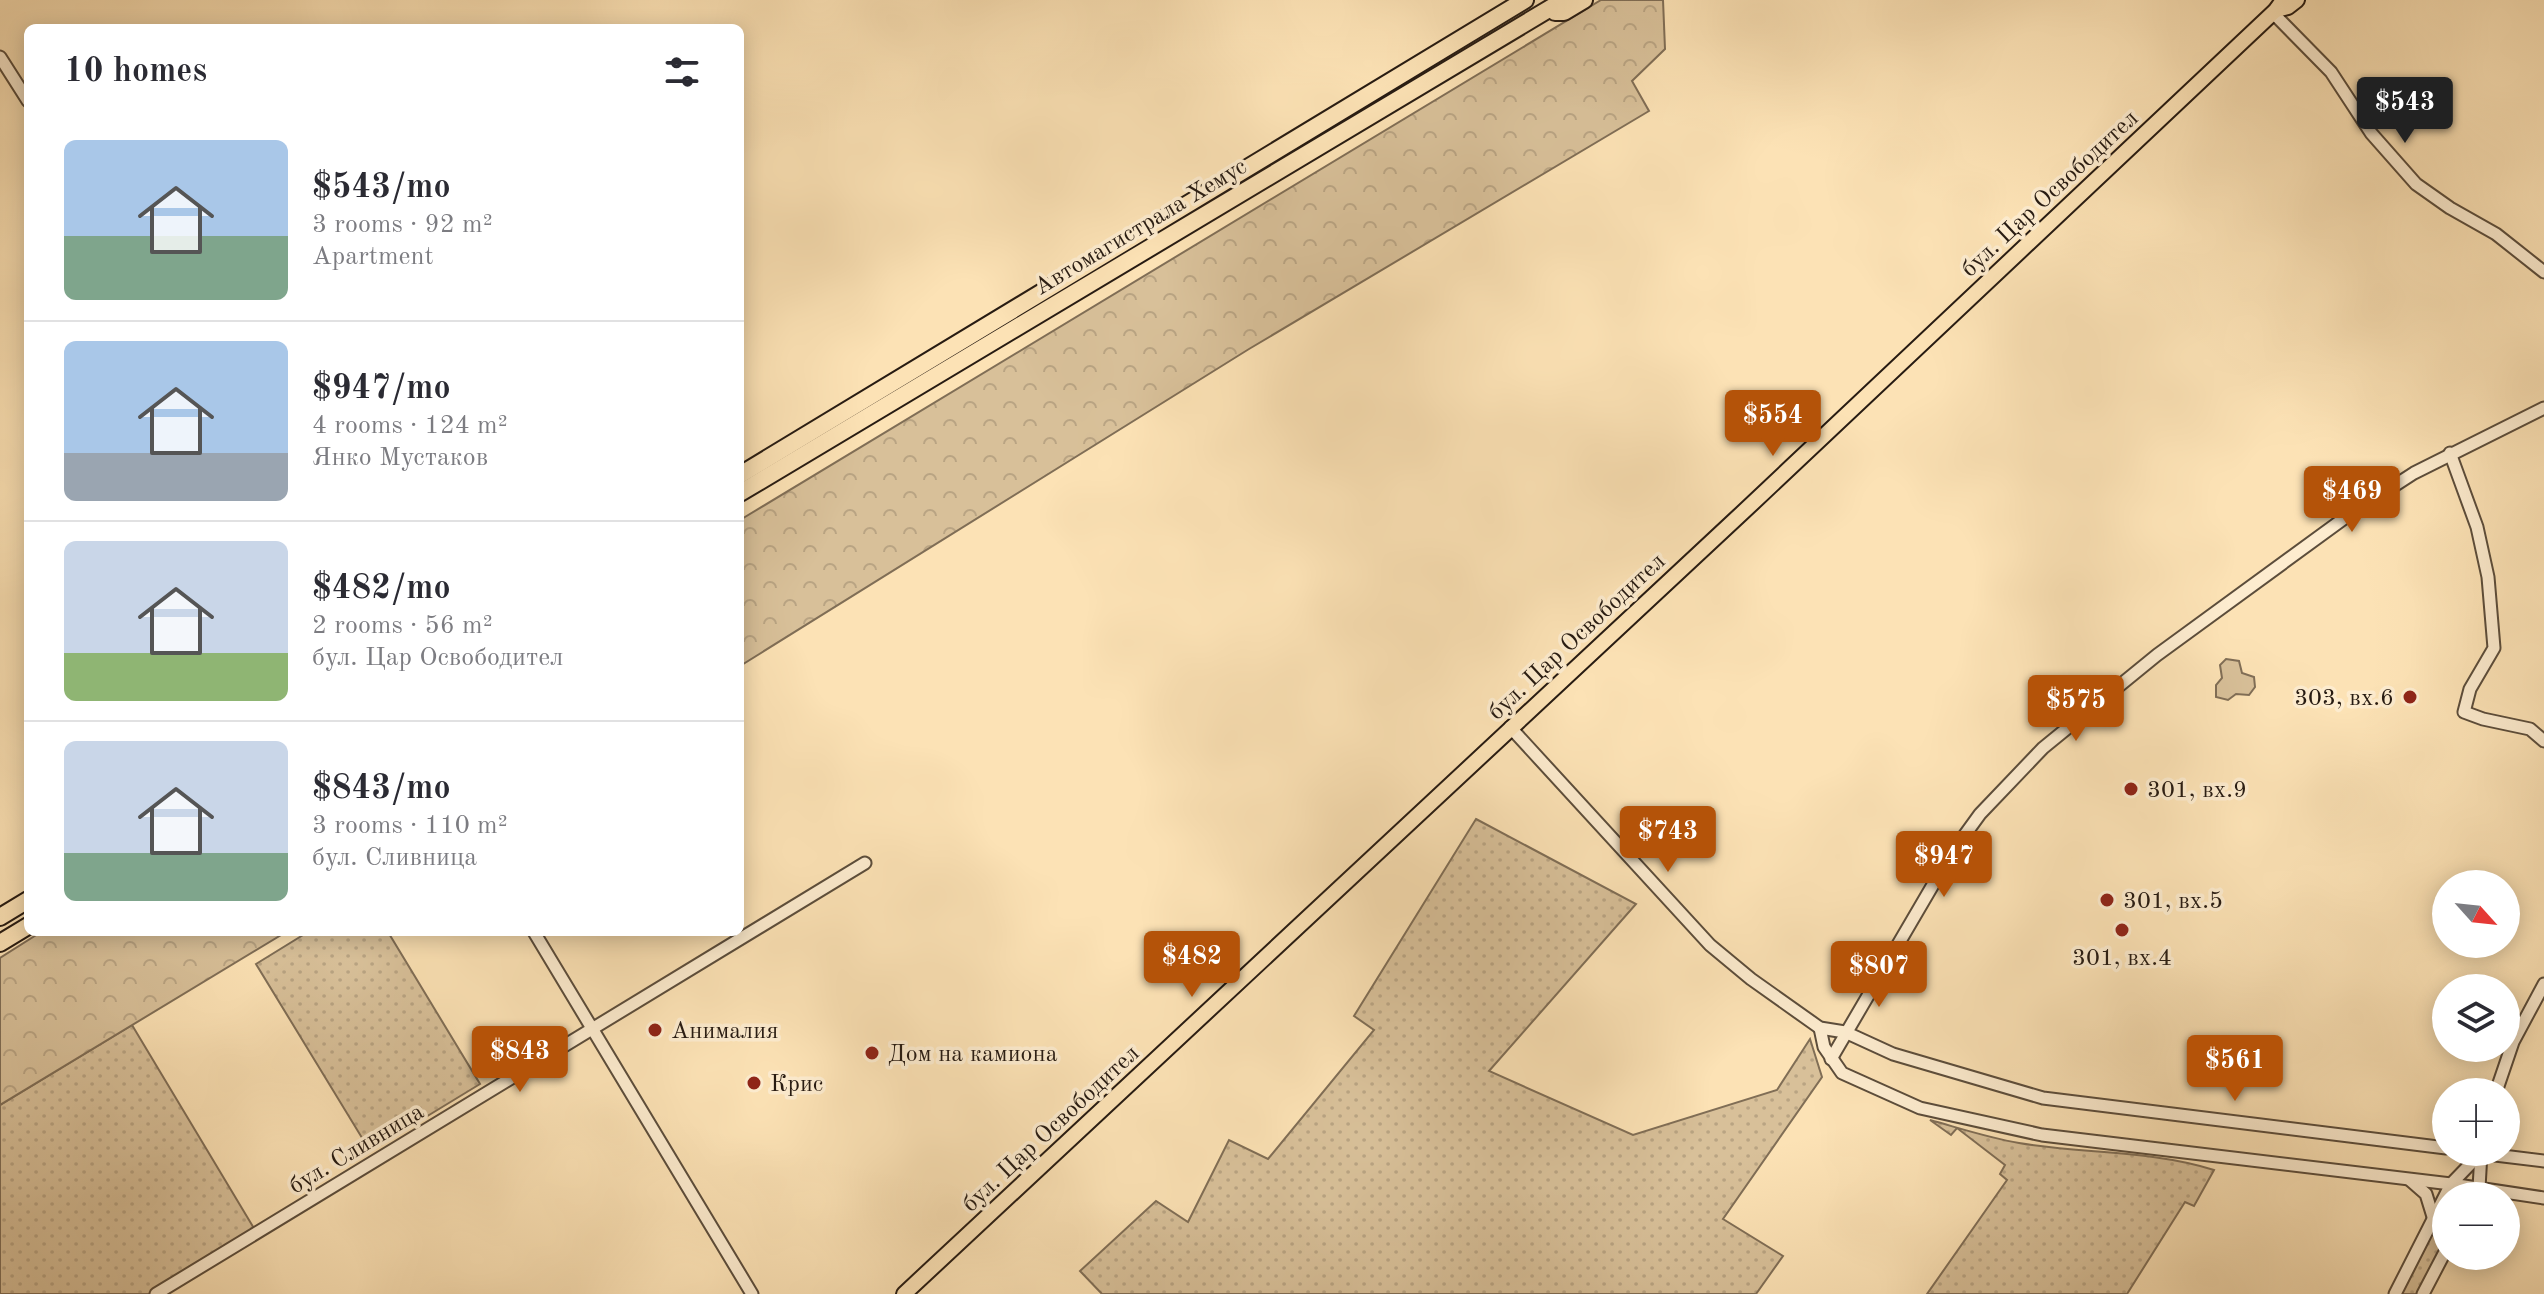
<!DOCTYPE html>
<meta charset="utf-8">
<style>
:root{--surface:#fff;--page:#f7f7f7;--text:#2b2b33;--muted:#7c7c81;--line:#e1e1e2;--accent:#b45309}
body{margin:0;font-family:"Old Standard TT",serif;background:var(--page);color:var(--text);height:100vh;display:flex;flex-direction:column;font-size:30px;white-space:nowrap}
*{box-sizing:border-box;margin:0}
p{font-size:26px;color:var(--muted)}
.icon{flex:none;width:44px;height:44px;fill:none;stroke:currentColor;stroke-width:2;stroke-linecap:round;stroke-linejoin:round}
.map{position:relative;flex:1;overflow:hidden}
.details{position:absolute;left:24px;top:24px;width:720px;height:912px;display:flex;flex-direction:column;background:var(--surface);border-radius:12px;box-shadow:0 4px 20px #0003}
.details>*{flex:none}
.needle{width:52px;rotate:117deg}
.controls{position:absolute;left:2432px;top:870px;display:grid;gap:16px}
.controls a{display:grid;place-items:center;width:88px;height:88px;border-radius:50%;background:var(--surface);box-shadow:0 4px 20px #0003;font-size:40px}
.price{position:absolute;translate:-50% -68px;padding:0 18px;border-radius:8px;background:var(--accent);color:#fff;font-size:26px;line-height:52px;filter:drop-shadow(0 2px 4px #0008)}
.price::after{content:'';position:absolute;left:50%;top:48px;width:24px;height:18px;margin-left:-12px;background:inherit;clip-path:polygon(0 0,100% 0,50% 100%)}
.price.selected{background:#222;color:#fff}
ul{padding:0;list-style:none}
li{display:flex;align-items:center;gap:24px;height:200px;padding:0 40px}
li+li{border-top:2px solid var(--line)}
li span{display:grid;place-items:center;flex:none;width:224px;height:160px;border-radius:12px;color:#555}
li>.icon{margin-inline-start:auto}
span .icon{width:96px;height:96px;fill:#fffc;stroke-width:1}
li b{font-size:34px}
h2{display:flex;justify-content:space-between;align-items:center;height:96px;padding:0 40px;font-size:34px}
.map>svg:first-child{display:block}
.grass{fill:url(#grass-dots);stroke:#806e56;stroke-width:2}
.forest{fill:url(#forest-crowns);stroke:#806e56;stroke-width:2}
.park{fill:#d8c099;stroke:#806e56;stroke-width:2}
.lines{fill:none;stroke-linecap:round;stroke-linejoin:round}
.minor-casing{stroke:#5c4d3b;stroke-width:15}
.major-casing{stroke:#271b12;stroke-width:18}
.highway-casing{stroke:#271b12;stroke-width:20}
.minor{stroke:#fdeccf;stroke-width:11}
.major{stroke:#fce2b5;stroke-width:14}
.highway{stroke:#fce2b5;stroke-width:16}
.poi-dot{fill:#8f2418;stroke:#fdeccf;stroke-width:3}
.labels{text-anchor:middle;stroke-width:7;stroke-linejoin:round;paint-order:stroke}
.street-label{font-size:24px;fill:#271b12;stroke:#fdeccf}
.poi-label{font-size:24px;fill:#271b12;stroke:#fdeccf;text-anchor:start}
</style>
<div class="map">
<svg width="2544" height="1294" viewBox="0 0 2544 1294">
<defs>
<pattern id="grass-dots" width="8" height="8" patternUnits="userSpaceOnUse" patternTransform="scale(2)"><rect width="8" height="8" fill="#d8c099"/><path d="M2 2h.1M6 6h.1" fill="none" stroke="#b9a483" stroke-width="1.8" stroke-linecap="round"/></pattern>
<pattern id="forest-crowns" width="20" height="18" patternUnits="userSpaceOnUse" patternTransform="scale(2)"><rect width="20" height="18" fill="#d8c099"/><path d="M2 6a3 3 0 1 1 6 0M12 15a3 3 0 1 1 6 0" fill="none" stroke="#b9a483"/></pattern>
</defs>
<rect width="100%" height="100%" fill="#fce2b5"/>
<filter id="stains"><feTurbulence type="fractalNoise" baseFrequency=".0025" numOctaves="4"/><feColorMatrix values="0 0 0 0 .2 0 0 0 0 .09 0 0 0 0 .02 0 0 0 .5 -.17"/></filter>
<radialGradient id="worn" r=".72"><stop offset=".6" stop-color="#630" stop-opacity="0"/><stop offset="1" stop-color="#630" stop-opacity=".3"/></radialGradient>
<!-- grass -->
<g class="grass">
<path d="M1476,819L1636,904L1489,1071L1633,1135L1777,1090L1810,1039L1822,1077L1723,1219L1783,1256L1756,1294H1102L1080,1271L1156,1201L1188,1222L1229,1140L1268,1159L1374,1030L1354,1016Z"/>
<path d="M308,932H388L480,1084L370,1151L256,964Z"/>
<path d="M132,1025L255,1230L153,1294H0V1105Z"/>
<path d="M1930,1120C1959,1128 1989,1138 2019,1143C2083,1154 2151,1150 2214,1170L2194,1206L2185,1202L2127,1294H1927L2007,1180L2000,1174L2005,1165L1957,1128L1951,1135Z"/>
<path d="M2451,1184L2479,1188L2475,1196H2446V1250L2423,1294H2395Z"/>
</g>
<!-- forest -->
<g class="forest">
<path d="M1601,0H1663L1665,49L1632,81L1649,111L1249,349L740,666V520Z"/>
<path d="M41,932H286L0,1105V958Z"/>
</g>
<!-- park -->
<path class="park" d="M2226,659L2239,661L2242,673L2254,677L2255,687L2249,695L2236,694L2228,700L2216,697V685L2222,678L2220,665Z"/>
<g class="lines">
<!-- minor casing -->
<g class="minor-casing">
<g id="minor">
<path d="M2273,13L2331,72L2371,133L2416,184L2450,208L2496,234L2544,272"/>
<path d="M0,57L28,101"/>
<path d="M2450,453L2477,527L2488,577L2494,648L2470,689L2464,712L2483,719L2530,729L2544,741"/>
<path d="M1510,727L1710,945L1751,979L1820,1028L1845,1032L1893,1054L2043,1098L2446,1148"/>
<path d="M534,932L752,1294"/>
<path d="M1820,1028L1824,1047L1842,1073L1920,1108L2042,1135L2451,1184L2544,1198"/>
<path d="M1831,1059L1951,854L1980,814L2043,748L2157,655L2346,517L2414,473L2544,408"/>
<path d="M2496,1092L2513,1042L2544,984"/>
<path d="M2470,1152L2544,1161"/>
<path d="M2410,1180L2426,1194L2434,1220"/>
<path d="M2475,1196L2479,1188L2481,1153"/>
<path d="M156,1294L865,863"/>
<path d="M2395,1294L2451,1184L2480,1154"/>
<path d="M2423,1294L2446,1250"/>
</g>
</g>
<!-- major casing -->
<g class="major-casing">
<g id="major">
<path d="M2276,10L2288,7L2297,0"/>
<path d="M904,1294L1741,514L2276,10L2283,0"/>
</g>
</g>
<!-- highway casing -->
<g class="highway-casing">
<g id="highway">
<path d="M1555,12H1564L1584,0"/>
<path d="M740,475L1525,0"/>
<path d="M740,493L1564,0"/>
<path d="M0,917L28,900"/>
<path d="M0,943L28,926"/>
</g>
</g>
<!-- minor -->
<use href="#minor" class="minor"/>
<!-- major -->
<use href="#major" class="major"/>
<!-- highway -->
<use href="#highway" class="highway"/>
</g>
<!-- markers -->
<g class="poi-dot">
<circle cx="2410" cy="697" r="8"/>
<circle cx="2131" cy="789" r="8"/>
<circle cx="2107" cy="900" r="8"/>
<circle cx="2122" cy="930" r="8"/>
<circle cx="655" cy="1030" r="8"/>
<circle cx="872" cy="1053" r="8"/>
<circle cx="754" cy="1083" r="8"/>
</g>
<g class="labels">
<!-- street labels -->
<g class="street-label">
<text transform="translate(2049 193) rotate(-43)" y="8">бул. Цар Освободител</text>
<text transform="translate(1140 226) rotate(-31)" y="8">Автомагистрала Хемус</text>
<text transform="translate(1576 636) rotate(-43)" y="8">бул. Цар Освободител</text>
<text transform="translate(1050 1128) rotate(-43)" y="8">бул. Цар Освободител</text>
<text transform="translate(356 1148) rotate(-31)" y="8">бул. Сливница</text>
</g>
<!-- poi labels -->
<g class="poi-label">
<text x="2394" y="705" text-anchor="end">303, вх.6</text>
<text x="2147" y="797">301, вх.9</text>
<text x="2123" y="908">301, вх.5</text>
<text x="2122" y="965" text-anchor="middle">301, вх.4</text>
<text x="671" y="1038">Анималия</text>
<text x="888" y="1061">Дом на камиона</text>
<text x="770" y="1091">Крис</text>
</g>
</g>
<rect width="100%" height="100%" filter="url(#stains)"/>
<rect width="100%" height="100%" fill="url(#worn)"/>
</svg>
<div class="controls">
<a><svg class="needle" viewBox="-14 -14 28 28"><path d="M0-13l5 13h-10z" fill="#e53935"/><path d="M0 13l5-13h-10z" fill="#7c7c81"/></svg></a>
<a><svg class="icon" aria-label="layers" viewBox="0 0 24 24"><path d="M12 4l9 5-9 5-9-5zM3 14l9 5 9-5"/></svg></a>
<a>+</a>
<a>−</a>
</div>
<b class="price selected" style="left:2405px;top:145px">$543</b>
<b class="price" style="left:1773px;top:458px">$554</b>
<b class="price" style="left:2352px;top:534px">$469</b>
<b class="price" style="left:2076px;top:743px">$575</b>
<b class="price" style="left:1668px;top:874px">$743</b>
<b class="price" style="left:1944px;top:899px">$947</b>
<b class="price" style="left:1192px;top:999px">$482</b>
<b class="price" style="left:1879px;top:1009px">$807</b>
<b class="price" style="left:520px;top:1094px">$843</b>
<b class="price" style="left:2235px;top:1103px">$561</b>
<section class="details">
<h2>10 homes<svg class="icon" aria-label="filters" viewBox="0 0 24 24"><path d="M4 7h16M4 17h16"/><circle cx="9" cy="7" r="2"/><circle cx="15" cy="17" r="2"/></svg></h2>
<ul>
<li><span style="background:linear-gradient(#a9c7e8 60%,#7fa58c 0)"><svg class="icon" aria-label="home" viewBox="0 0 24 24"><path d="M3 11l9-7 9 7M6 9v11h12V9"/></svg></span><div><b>$543/mo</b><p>3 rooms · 92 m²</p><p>Apartment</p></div></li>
<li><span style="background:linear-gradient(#a9c7e8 70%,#9aa5b1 0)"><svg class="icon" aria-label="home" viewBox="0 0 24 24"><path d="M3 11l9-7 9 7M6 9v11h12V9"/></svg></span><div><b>$947/mo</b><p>4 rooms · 124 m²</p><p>Янко Мустаков</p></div></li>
<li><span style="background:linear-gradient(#c9d6e8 70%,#8fb573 0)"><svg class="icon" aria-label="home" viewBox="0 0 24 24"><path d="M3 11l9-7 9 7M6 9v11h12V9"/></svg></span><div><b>$482/mo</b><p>2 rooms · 56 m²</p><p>бул. Цар Освободител</p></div></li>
<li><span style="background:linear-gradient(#c9d6e8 70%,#7fa58c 0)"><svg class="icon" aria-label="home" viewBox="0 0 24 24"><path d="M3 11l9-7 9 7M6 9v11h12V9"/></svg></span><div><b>$843/mo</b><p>3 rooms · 110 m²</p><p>бул. Сливница</p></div></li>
</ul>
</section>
</div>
